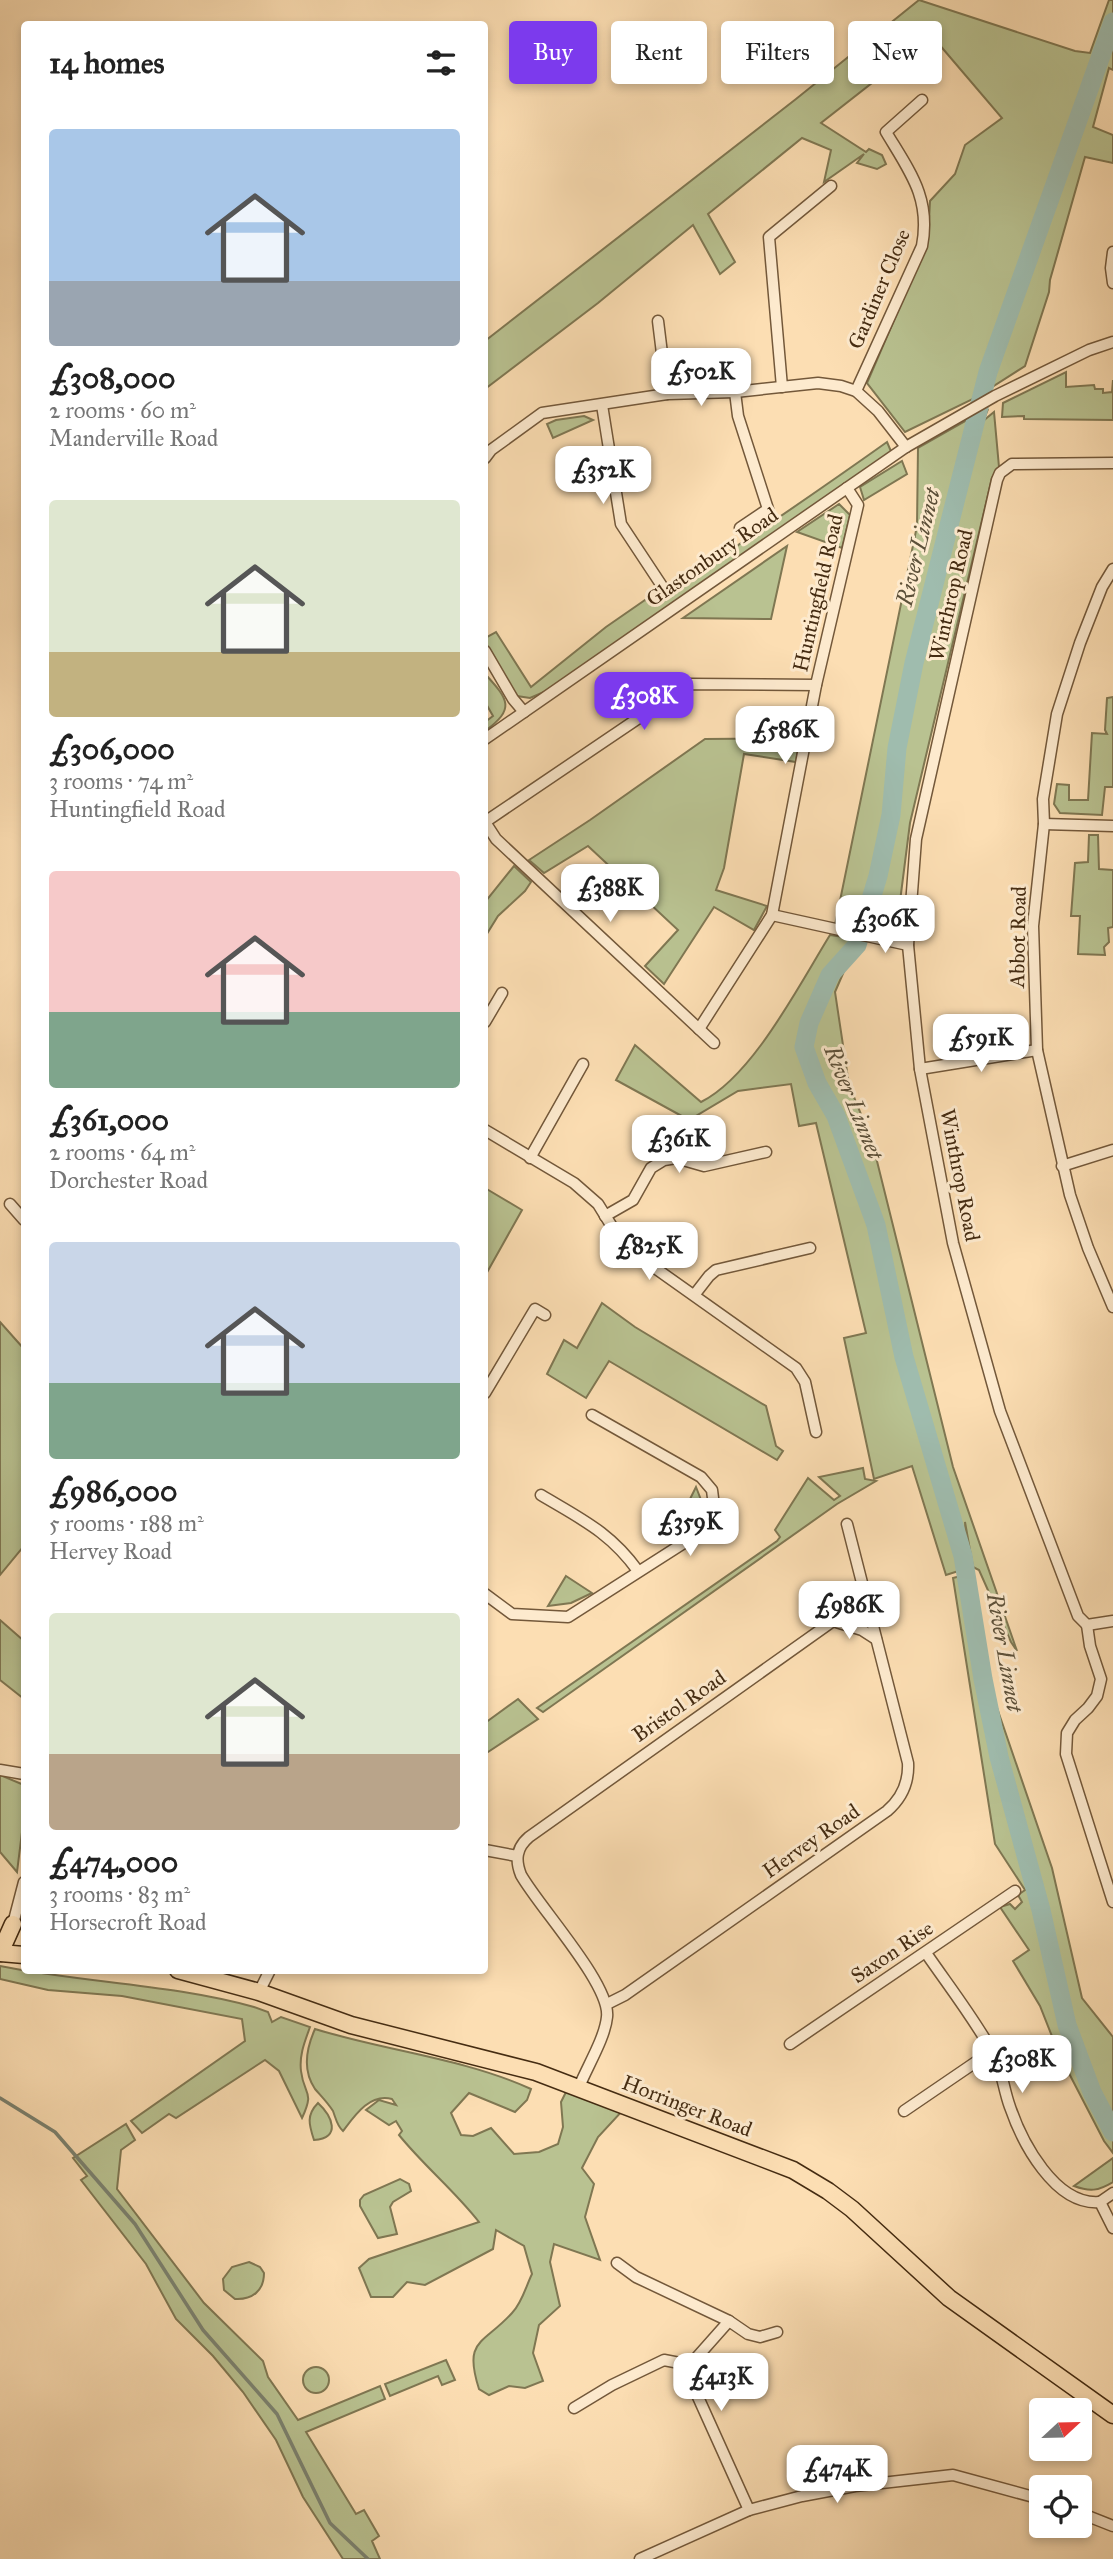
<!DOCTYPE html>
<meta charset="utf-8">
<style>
:root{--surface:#fff;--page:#f6f6f6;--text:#222;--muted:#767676;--accent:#7c3aed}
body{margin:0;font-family:"IM FELL Great Primer",serif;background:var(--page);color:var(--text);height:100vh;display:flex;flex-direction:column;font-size:26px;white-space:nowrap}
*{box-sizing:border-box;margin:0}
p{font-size:23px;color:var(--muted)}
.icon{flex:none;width:38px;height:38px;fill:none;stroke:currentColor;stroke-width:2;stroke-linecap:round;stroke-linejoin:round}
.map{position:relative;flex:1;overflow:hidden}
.panel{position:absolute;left:21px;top:21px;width:467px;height:1953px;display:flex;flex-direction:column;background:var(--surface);border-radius:7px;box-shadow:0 4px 10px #0003}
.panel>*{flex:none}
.banner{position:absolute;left:509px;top:21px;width:499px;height:63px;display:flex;gap:14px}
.needle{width:46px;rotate:68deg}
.tools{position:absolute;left:1029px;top:2398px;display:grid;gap:14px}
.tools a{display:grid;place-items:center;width:63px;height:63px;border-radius:7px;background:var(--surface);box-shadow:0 4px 10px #0003;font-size:35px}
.price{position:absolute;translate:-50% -60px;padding:0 16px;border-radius:14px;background:#fff;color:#222;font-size:23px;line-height:46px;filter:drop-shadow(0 2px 4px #0008)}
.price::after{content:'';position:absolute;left:50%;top:42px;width:21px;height:16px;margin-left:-10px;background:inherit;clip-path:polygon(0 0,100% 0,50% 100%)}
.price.on{background:var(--accent);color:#fff}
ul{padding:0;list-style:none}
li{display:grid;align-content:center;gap:14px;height:371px;padding:0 28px}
li span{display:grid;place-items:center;height:217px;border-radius:7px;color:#555}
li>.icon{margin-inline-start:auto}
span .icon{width:126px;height:126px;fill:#fffc;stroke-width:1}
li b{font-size:30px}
h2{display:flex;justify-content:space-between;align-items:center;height:84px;padding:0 28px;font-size:30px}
.chip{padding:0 24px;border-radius:7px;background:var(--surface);box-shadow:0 4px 10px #0003;font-size:24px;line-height:63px}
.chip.on{background:var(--accent);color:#fff}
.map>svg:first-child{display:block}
.green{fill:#b9c291;stroke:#7f7752;stroke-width:2}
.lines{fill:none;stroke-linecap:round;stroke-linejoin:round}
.stream{stroke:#7b8270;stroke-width:3.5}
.river{stroke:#9fbcae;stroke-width:19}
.street-casing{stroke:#73583a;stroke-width:13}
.primary-casing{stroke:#452c12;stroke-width:19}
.street{stroke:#fdeace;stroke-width:10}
.primary{stroke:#fcdeb3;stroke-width:16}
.labels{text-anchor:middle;stroke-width:6;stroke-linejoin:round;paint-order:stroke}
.street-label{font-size:21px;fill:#452c12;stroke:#fdeace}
.water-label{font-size:23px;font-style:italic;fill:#5c5039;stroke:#fdeace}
</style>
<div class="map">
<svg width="1113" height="2559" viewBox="0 0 1113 2559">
<rect width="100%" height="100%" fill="#fcdeb3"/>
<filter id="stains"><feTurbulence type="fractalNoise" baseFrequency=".00286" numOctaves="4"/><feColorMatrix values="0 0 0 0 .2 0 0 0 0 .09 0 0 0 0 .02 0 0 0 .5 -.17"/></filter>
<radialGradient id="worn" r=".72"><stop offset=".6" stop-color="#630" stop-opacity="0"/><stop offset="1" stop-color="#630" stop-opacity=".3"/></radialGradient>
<!-- green -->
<g class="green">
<path d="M919,0L1075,51L1090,53L1109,0H1113V70L1109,68L1093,127L1113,135V163L1085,157L1050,280L1049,292L1025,366L975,398L905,432L867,383L928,241L930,201L955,174L965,145L1002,118L932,36L821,123L866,152L869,149L882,155L886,164L877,169L857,163L864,154L824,182L831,150L802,138L708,214L735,262L720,274L693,225L598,303L485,389V341L796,99Z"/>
<path d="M1066,372V387L1094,385L1095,389H1103V393L1112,392L1113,380V420L1024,419V416L1002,417L1003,403Z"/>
<path d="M988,409L983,421L994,412L999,467L992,478L910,823L897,925C875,937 858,931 835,925L917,526L918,448L969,419H976Z"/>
<path d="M584,416L593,420L553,438L547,424L556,420Z"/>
<path d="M887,442L893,456L544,692L530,698L517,696L485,648V638L496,632L531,687L606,627L645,600L655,601C733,549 811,496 887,442Z"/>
<path d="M902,461L907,474L864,500L860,487Z"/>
<path d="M839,504L850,515L842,548L797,532Z"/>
<path d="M787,546L771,619L683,618Z"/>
<path d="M486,675C509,700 515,709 485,731V722L493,716L485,702Z"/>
<path d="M1113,697V787H1105L1102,815L1060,813L1054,804L1057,784L1069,785V800H1088L1092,733L1107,734L1105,730L1107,698Z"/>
<path d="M800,738L796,762L744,754L724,868L716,890L767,906L754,930L714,907L664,984L645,966L678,930L588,846L544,873L529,860L590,820L705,739Z"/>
<path d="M1089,835H1098L1099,869L1113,870V927L1108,928L1109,942L1104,947L1105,955L1078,954L1080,916H1071L1075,863L1088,862Z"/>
<path d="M514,866L531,882L525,891L498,916L485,937V902Z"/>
<path d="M830,935L858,939L835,992L849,1085L872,1141L953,1467L1017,1651L1011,1642L979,1570L973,1567L965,1522L968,1568L946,1575L912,1466L874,1479L844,1338L866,1333L816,1123L799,1126L791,1084L738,1091L689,1120L616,1080L635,1045L701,1102C753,1076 799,985 830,935Z"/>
<path d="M485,1188L522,1210L485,1276Z"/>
<path d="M602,1303L635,1327L766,1406L776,1446L783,1451L777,1460L609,1361L586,1398L547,1374L564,1340L577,1348Z"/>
<path d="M0,1322L24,1349V1546L0,1575Z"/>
<path d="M863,1468L865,1479L876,1481L837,1504L553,1705L543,1712L537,1708L777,1541L780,1537L775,1530L808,1478L834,1500L840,1496L819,1477Z"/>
<path d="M696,1487L703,1505L699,1520L689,1527L679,1521Z"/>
<path d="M968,1574L984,1670L1052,1868L1082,1998L1113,2037V2129L1063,2009L1027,1844L1017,1834L1037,1905L1062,2022L1094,2104L1113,2139V2153L1104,2141L1059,2054L1040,2006L1013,1961L1029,1950L1000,1907L1010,1904L1015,1909L1022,1902L1018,1895L1025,1890L995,1844L953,1578Z"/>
<path d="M566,1576L592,1593L571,1603L548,1606Z"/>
<path d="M0,1620L24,1641V1699L0,1680Z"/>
<path d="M518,1699L538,1719L485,1754V1723Z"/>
<path d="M0,1775L24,1785V1816L17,1872L0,1852Z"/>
<path d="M0,1966C85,1983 170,1984 254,2007L268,2012L272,2022L281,2017L310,2027C305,2041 299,2055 301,2071C304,2096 315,2090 302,2118L279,2071L265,2060L176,2118L169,2114L142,2133L131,2121L245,2041L242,2019L122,1996L48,1990L0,1979Z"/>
<path d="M315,2029C386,2051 463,2058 531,2089L527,2100L515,2112L469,2093L451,2113L461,2135L473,2136L491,2128L514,2154L539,2152L558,2144L563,2127L561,2102L567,2090L624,2109L598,2137L582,2168L594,2184L585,2217L600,2260L554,2244L550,2262L560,2306L539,2325L533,2353L543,2381L525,2388L509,2386L489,2395L479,2389C463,2339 483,2345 512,2313C522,2303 526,2286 532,2274L524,2246L496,2230L493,2249L425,2285L407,2282L393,2297H371L359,2268L369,2259L479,2222C454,2190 424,2166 399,2135L402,2131L396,2121L389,2125L366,2110L379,2100L396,2105L392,2099C370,2093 355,2115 343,2131C337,2126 336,2119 333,2111C328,2103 321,2096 315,2089C302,2070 306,2049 315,2029Z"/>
<path d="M318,2103C332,2116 342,2138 314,2140C309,2125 306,2115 318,2103Z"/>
<path d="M126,2124L135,2140L121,2150L117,2189L204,2303L263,2361L268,2377L298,2420L380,2386L385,2399L306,2432L356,2514L364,2510L379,2536L372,2541L380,2559H343L303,2497L276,2440L243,2392L213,2356L176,2319L146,2264L81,2180L87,2176L73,2158Z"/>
<path d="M1113,2158V2182C1098,2191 1090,2192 1074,2186Z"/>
<path d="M400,2179L409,2184L411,2191L393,2202L390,2207L397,2234L378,2238L360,2206V2200L364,2195Z"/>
<path d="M249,2262L260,2267L264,2273C264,2291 252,2300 235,2299L224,2290L223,2279L232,2267Z"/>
<path d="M446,2360L455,2380L442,2385L438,2376L390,2396L385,2384Z"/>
<circle cx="316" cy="2380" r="13"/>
</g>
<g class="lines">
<!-- stream -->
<path class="stream" d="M0,2098L55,2132L135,2224L203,2330L277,2414L330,2523L368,2559"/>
<!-- river -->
<path class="river" d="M1113,22L988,372L914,663L897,748L891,815L878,876L857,945L830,975L809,1023L804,1047L817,1083L836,1116L876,1225L904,1357L963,1556L983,1679L999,1757L1041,1910L1067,2025L1092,2092L1113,2132"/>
<!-- street casing -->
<g class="street-casing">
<g id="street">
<path d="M1113,252L1111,268L1113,283"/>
<path d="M658,321L667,394"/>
<path d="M782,387L769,237L831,186"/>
<path d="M856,391L922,246C931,198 910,172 886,132L922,100"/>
<path d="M735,392L738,416L768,509L740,528"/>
<path d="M602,405L621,524L662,586"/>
<path d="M485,458L491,450L542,413L667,394L735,392L818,383L841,386L856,391L878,411L906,447"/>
<path d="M1113,463L1012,464L1000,473L997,480L916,839L908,945L920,1069L953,1243L1000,1411L1078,1616L1087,1625L1113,1621"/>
<path d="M1113,569L1102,587L1080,643L1057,714L1043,799L1044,824L1033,926L1037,1050L1070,1195L1088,1248L1113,1307"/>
<path d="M485,651L513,699L524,712"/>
<path d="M485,739L906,447L995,396L1089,350L1113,342"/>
<path d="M485,822L689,684L816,685"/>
<path d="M485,822L496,839L714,1043"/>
<path d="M1044,824L1113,826"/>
<path d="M772,915L908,945"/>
<path d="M485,1022L502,993"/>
<path d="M699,1029L772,915L816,685L858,505L847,488"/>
<path d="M920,1069L1037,1050"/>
<path d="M485,1130L574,1183L598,1204L624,1246L796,1368L805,1382L816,1432"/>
<path d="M530,1158L583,1064"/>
<path d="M1062,1166L1113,1150"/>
<path d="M10,1204L24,1220"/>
<path d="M605,1216L633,1200L651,1168L664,1160L676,1158L704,1166L766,1152"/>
<path d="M695,1294L709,1276L716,1270L810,1248"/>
<path d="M485,1393L535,1309L545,1315"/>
<path d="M541,1495C581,1519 610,1532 638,1571"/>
<path d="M485,1594L512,1614L568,1617L701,1532L710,1521L714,1506L712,1490L701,1477L592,1415"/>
<path d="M833,1621L862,1630L876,1639"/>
<path d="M1087,1625L1090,1646L1101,1679L1097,1696L1088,1708L1075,1720L1067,1733L1066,1754L1113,1902"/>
<path d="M0,1770L24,1774"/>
<path d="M485,1850L517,1856"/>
<path d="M13,1924L24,1882"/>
<path d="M926,1953C948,1985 973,2017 992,2051C1002,2068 1003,2088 1010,2107C1022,2142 1055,2206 1100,2202L1113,2228"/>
<path d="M259,1992L270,1970"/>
<path d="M607,2004L625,1995L887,1811C902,1798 909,1782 908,1763L847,1524"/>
<path d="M790,2044L1015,1891"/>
<path d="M579,2087C587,2067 605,2038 607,2017C611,1985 539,1907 521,1875C515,1860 516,1848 529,1837L833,1621L853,1602L863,1587"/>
<path d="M904,2111L992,2051"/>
<path d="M1100,2202L1113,2193"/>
<path d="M617,2263L636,2277L729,2321L748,2334L760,2337L777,2332"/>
<path d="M729,2321L690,2365L689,2377L749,2510"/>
<path d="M574,2408L612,2385L664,2360L690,2365"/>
<path d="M1080,2513L1113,2526"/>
<path d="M640,2559L749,2510L802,2496L855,2486L953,2475L1041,2499"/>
</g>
</g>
<!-- primary casing -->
<g class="primary-casing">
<g id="primary">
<path d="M0,1953L13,1924"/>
<path d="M0,1953L24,1955"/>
<path d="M178,1970L259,1992L351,2025L536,2072L793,2170L828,2191L852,2209L949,2298L1113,2415"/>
</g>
</g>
<!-- street -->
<use href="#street" class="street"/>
<!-- primary -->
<use href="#primary" class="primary"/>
</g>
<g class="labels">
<!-- street labels -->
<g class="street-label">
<text transform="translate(879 289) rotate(-67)" y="7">Gardiner Close</text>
<text transform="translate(712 557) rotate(-35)" y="7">Glastonbury Road</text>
<text transform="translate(818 593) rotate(-77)" y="7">Huntingfield Road</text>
<text transform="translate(951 595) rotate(-77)" y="7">Winthrop Road</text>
<text transform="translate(1018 937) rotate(-89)" y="7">Abbot Road</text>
<text transform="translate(960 1175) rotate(79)" y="7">Winthrop Road</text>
<text transform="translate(679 1706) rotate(-35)" y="7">Bristol Road</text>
<text transform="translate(811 1841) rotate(-35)" y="7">Hervey Road</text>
<text transform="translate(892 1952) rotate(-34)" y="7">Saxon Rise</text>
<text transform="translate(687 2106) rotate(21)" y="7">Horringer Road</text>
</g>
<!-- water labels -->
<g class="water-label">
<text transform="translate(918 547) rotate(-76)" y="8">River Linnet</text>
<text transform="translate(854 1102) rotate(68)" y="8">River Linnet</text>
<text transform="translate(1005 1652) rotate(80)" y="8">River Linnet</text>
</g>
</g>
<rect width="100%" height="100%" filter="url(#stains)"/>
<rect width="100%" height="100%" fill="url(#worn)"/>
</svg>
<div class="tools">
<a><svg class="needle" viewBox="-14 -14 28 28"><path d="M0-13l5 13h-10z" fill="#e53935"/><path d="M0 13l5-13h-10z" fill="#767676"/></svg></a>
<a><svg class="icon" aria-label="locate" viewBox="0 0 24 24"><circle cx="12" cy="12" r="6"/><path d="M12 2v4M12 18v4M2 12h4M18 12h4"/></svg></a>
</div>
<b class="price" style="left:701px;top:408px">£502K</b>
<b class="price" style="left:603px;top:506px">£352K</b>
<b class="price on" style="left:644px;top:732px">£308K</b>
<b class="price" style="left:785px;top:766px">£586K</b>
<b class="price" style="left:610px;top:924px">£388K</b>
<b class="price" style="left:885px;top:955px">£306K</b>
<b class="price" style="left:981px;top:1074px">£591K</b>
<b class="price" style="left:679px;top:1175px">£361K</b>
<b class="price" style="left:649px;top:1282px">£825K</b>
<b class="price" style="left:690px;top:1558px">£359K</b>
<b class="price" style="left:849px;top:1641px">£986K</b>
<b class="price" style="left:1022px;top:2095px">£308K</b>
<b class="price" style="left:721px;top:2413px">£413K</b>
<b class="price" style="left:837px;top:2505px">£474K</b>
<div class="banner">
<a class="chip on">Buy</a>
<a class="chip">Rent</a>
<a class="chip">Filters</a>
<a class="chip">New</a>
</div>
<section class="panel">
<h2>14 homes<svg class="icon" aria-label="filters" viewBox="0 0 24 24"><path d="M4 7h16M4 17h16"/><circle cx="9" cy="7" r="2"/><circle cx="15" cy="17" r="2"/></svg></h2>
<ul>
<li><span style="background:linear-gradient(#a9c7e8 70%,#9aa5b1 0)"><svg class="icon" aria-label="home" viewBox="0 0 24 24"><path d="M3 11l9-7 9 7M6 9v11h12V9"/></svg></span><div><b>£308,000</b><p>2 rooms · 60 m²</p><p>Manderville Road</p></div></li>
<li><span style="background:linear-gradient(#dfe7d0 70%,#c2b280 0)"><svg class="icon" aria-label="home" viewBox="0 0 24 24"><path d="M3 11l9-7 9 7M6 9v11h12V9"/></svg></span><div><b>£306,000</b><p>3 rooms · 74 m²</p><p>Huntingfield Road</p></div></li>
<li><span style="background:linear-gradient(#f6c9c9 65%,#7fa58c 0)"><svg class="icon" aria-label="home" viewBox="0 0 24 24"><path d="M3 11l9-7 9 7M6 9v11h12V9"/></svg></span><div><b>£361,000</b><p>2 rooms · 64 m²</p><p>Dorchester Road</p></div></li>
<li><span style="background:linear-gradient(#c9d6e8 65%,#7fa58c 0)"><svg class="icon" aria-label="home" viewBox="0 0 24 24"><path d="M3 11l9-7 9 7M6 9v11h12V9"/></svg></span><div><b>£986,000</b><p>5 rooms · 188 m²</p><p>Hervey Road</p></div></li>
<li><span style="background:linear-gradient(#dfe7d0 65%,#b9a48a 0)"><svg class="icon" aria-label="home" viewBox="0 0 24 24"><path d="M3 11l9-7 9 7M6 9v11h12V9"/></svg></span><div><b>£474,000</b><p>3 rooms · 83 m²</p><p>Horsecroft Road</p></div></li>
</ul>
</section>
</div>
